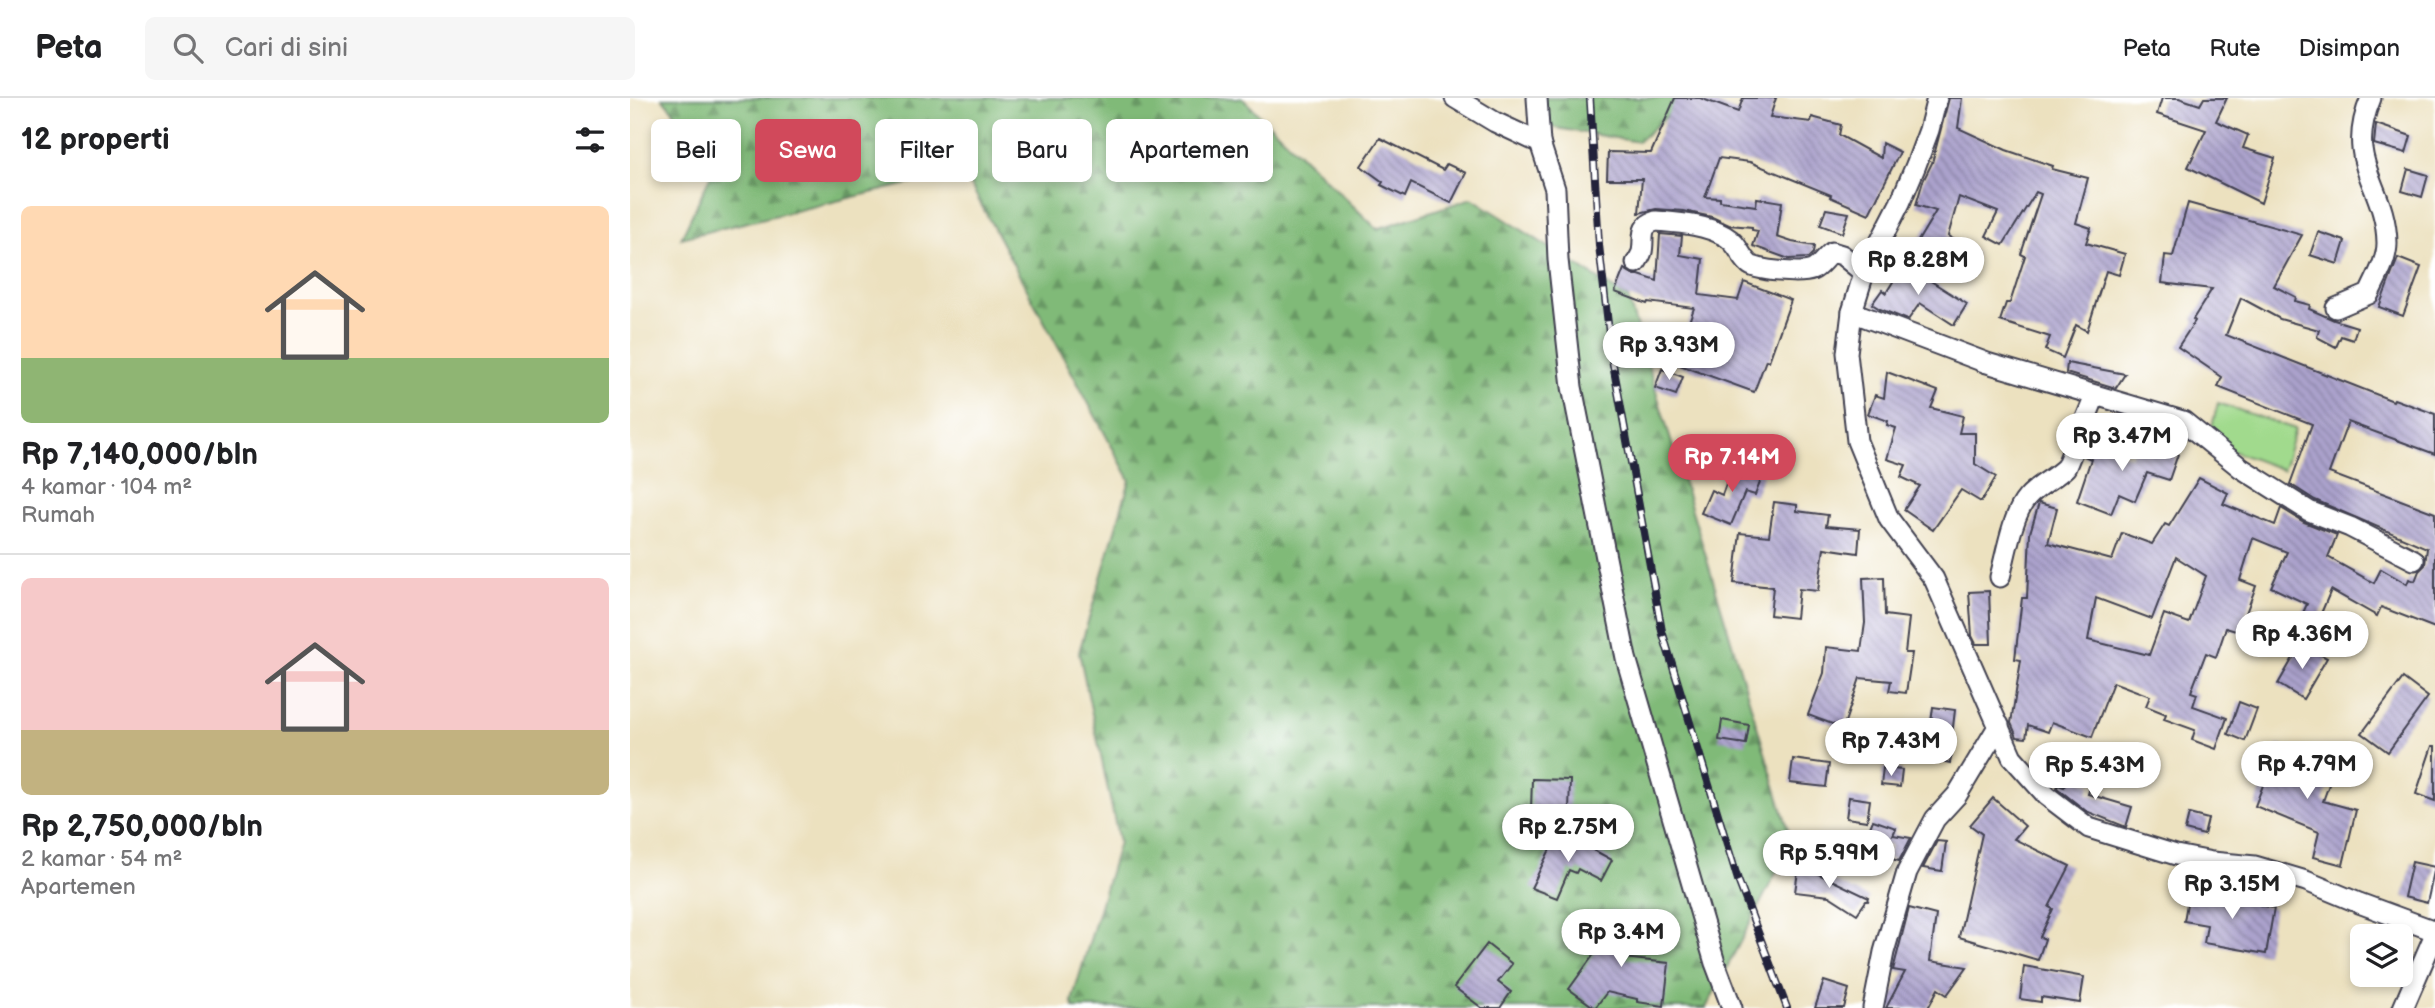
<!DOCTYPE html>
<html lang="id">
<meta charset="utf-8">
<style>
:root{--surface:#fff;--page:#f6f6f6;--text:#202124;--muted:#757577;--line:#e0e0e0;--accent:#d1495b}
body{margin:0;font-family:"Balsamiq Sans",sans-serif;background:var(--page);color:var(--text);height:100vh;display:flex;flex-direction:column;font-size:26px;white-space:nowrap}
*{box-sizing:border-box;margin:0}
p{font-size:23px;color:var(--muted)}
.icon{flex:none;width:38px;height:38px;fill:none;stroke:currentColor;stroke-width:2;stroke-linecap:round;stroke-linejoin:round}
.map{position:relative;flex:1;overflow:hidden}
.details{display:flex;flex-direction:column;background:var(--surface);width:630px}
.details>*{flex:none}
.banner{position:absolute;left:21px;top:21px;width:665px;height:63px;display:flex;gap:14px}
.controls{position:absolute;left:1720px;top:826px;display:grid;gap:14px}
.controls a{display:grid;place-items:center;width:63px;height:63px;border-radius:10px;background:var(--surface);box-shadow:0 4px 10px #0003;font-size:35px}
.price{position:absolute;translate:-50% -60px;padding:0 16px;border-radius:24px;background:#fff;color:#222;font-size:23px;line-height:46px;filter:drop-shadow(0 2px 4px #0008)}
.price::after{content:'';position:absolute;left:50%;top:42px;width:21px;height:16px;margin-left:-10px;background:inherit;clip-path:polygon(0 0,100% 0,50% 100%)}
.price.current{background:var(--accent);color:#fff}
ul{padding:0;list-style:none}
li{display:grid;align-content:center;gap:14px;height:371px;padding:0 21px}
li+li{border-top:2px solid var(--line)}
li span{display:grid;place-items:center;height:217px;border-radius:10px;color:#555}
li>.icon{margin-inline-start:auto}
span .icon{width:126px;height:126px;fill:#fffc;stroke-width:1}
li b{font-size:30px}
h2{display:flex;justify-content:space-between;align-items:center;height:84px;padding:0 21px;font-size:30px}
.chip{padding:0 24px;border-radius:10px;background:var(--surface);box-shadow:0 4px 10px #0003;font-size:24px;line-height:63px}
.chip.current{background:var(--accent);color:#fff}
header{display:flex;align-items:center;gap:42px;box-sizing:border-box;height:98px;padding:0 35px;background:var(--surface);border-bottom:2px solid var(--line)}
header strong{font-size:33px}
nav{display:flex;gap:38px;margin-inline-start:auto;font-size:24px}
.search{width:490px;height:63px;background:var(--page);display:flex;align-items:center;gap:18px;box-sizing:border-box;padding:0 24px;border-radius:10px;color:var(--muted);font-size:26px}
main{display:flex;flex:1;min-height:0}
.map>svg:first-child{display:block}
.grass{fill:#a1da8d;stroke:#627e64;stroke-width:2}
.forest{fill:url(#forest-firs);stroke:#516e5a;stroke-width:2}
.building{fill:url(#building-back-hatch);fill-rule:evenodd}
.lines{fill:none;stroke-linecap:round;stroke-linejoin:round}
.minor-casing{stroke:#403f4f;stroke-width:23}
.minor{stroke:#fff;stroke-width:19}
.rail-casing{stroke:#22223b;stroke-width:8}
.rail{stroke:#fff;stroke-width:5;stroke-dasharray:16;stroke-linecap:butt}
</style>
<header>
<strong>Peta</strong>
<div class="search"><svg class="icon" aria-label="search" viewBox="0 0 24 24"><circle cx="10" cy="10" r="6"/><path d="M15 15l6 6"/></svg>Cari di sini</div>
<nav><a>Peta</a><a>Rute</a><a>Disimpan</a></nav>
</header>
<main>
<section class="details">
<h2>12 properti<svg class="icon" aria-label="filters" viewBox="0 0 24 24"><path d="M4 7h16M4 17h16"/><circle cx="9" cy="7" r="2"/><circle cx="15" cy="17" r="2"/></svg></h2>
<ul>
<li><span style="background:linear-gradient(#ffd9b3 70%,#8fb573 0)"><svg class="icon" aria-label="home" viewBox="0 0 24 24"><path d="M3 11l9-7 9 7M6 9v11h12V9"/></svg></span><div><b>Rp 7,140,000/bln</b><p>4 kamar · 104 m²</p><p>Rumah</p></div></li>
<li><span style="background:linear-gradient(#f6c9c9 70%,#c2b280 0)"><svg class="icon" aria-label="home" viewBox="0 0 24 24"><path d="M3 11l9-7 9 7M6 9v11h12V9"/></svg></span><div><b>Rp 2,750,000/bln</b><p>2 kamar · 54 m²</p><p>Apartemen</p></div></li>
</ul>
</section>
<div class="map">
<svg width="1805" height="910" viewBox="0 0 1805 910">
<defs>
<pattern id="forest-firs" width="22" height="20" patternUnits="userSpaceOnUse" patternTransform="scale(1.75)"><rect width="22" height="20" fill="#80ba78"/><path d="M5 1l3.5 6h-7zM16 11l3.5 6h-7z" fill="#689764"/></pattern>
<pattern id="building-back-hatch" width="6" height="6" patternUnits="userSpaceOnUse" patternTransform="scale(1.75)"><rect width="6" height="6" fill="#aba2cc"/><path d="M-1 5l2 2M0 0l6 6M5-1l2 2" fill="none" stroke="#8b84a7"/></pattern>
</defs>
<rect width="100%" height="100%" fill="#fff"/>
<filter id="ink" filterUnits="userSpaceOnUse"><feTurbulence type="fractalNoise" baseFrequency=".0143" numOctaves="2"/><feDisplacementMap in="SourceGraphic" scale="14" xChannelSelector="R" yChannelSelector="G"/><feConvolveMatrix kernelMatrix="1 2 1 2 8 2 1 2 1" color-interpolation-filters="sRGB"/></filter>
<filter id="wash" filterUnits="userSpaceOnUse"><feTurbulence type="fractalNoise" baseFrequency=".00686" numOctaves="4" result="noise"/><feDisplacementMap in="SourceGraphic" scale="28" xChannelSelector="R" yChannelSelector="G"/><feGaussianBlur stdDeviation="1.57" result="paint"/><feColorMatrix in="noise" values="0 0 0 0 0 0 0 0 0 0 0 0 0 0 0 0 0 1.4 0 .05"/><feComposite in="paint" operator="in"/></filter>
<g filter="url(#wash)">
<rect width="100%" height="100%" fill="#ece1bf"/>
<!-- grass -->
<path class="grass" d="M1588,305L1665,331L1653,372L1578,344Z"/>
<!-- forest -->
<g class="forest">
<path d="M32,0H612L747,131L842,100L998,200L1162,744L1076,910H444L442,903L489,744L449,554L500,382L333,73L51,140L87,64Z"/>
<path d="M902,0H1057L1008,44L909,27Z"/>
</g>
<g id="blocks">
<!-- building -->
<g class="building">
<path d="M1045,0H1070L1108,14L1113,0H1146L1140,19L1181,24L1182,19L1211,27L1209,37L1251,60L1252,45L1270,54L1239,116L1200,99L1201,97L1120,64L1089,60L1075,99L1090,100V103L1126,108L1127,100L1152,104L1147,139L1162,144L1184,148L1183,155L1178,160L1159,161L1123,148L1128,133L1122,132V129L1099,127L1082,119L1054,113L1026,111L1009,115L1012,81H977L978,54L1021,55Z"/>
<path d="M1319,0H1332L1328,30L1376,52L1423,68L1422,71L1458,80L1446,125L1461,130L1456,145L1495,156L1489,177L1476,173L1457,233L1446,227L1433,260L1415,252L1420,239L1370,223L1376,205H1380L1395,158L1391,156L1411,96L1406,94L1373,147L1356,138L1368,114L1329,99L1318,138L1346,155L1342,177L1274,166L1306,113L1286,107L1293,83L1302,65Z"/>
<path d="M1532,0H1549L1570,7L1574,0H1597L1586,23L1618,37L1613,50L1645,60L1631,105L1558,69L1576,32L1527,16Z"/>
<path d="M1746,26L1781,38L1776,55L1744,46Z"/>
<path d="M750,40L813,72L817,66L836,75L821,105L781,85L775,99L751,87L753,84L731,68Z"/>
<path d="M1778,71L1798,77L1792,99L1772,93Z"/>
<path d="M1558,105L1672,137L1644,188L1666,199L1665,203L1680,207L1679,211L1704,222L1727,229L1723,242L1711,238L1706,249L1687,239L1689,232L1650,221L1611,200L1596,237L1763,303L1764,301L1805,316V356L1718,324L1699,375L1805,415V530L1751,509L1747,518L1701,492L1684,532L1668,526L1677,506L1641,489L1657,454L1623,440L1610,482L1626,488L1609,534L1596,530L1586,559L1576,555L1561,594L1567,596L1563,608L1597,620L1586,651L1562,642L1565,632L1534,621L1536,616L1516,608L1520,598L1483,584L1462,639L1422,624L1418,634L1398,627L1396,640L1387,639L1381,625L1391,562L1385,561L1392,500H1397L1400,435L1409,405L1427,410L1418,445L1482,462L1492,435L1522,446L1535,426L1539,428L1569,380L1598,395L1593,406L1645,427L1651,410L1674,424L1707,437L1698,459L1744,485L1751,471L1777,486L1779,481L1785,483L1789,473L1795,467L1797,450L1685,402L1660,386L1682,326L1588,289L1592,279L1548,249L1565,223L1563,221L1582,191L1532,185L1535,157L1543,158ZM1546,459L1576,478L1559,525L1534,516L1519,557L1458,542L1466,500L1522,521Z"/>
<path d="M1196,111L1219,115L1212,135L1190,127Z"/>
<path d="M1688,134L1715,143L1708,166L1680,157Z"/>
<path d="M1030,136L1052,138L1050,157L1073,161L1069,197L1108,202L1114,184L1161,202L1139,263L1136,262L1124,294L1044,265L1064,210L1018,204L1017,206L985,194L994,171L1004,177H1009L1027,183Z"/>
<path d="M1768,160L1791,169L1773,218L1749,209Z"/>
<path d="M1274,166L1337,206L1324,227L1290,205L1278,222L1250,211L1242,206L1252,192L1256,195Z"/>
<path d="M1437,265L1495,276L1486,290L1436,275Z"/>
<path d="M1032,271L1053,279L1046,297L1025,290Z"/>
<path d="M1257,274L1308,293L1301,310L1333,318L1329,335H1345V366L1366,379L1351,404L1331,392L1303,432L1274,412L1290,388L1271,379L1276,367L1257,361L1266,330L1257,327L1258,323L1238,316L1245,297L1254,300Z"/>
<path d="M1508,340L1548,356L1539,382L1517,375L1505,403L1489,396L1481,416L1447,403L1461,361L1454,358L1460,342L1501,359Z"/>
<path d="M1103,366L1133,377L1125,397L1115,394L1101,427L1071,415L1081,392L1092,397Z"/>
<path d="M1144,404L1167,407V413L1198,417L1196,428L1230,431L1228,455L1194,450L1188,493L1169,491L1166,520L1140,517L1143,489L1104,485L1110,435L1139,438Z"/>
<path d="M1254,479L1255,517L1279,520L1275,555H1282L1276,595L1259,593L1261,583L1230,580L1213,630L1178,617L1194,575L1196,549L1231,553L1235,525L1233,480Z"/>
<path d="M1359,493L1361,546H1346L1342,538L1339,494Z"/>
<path d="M1671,546L1697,560L1673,601L1648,586Z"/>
<path d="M1773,580L1798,599L1758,654L1732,635Z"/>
<path d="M1609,604L1627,611L1615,643L1598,636Z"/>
<path d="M1303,609L1325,612L1321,646H1324L1320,665L1279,655L1283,637L1299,640Z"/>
<path d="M1092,622L1119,627L1116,646L1089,642Z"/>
<path d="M1649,646L1705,670L1693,703L1726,712L1713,767L1683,759L1689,734L1625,708Z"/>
<path d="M1802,648H1805V703L1786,696Z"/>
<path d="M1163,661L1199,666L1196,689L1160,685Z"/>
<path d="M1253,670L1272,672L1270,689L1251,687Z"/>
<path d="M1439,677L1461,686L1458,696L1502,709L1496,729L1456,713L1427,690L1428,687L1434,689Z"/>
<path d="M902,681L940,682L939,713L901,712Z"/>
<path d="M1219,699L1240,702L1237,723L1216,720Z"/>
<path d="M1363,700L1395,728L1384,741L1440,768L1419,809L1423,811L1410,839L1415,841L1408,862L1329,839L1352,736L1340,727Z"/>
<path d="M1559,716L1578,721L1574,737L1555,732Z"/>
<path d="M1243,722L1266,730L1263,737L1281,740L1269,763L1258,760L1261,744L1259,748L1236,740Z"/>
<path d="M929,733L982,762L971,783L948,771L946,775L939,772L927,800L901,790Z"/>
<path d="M1307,743L1316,744L1312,773L1293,770Z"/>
<path d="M1782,764L1805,769L1797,805L1774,799Z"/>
<path d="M1174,769L1239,800L1238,803H1236L1227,816L1199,798L1165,794L1168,773H1172Z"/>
<path d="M1559,794L1598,801L1599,798L1630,804V807L1644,810L1636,856L1574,845L1577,827L1554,823Z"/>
<path d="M1279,810L1306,817L1300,863L1337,869L1317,897L1308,891L1298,910H1256L1275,874L1263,872Z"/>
<path d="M982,812L1009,827L992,860L1039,865L1034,908L1007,904V901L977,894L965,910L939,891L977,838L970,834Z"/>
<path d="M857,846L882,866L868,884L881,894L870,910H852L824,889Z"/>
<path d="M1394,868L1454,879L1450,905L1411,899V904L1390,901Z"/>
<path d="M1194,883L1219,891L1214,910H1185Z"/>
</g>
</g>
</g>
<g filter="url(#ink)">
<use href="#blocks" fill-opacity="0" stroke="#403f4f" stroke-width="2"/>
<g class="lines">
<!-- minor casing -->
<g class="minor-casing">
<g id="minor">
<path d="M825,0L865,24L910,45L925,91L928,162L942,289L996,560L1085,865L1102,910"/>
<path d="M907,0L910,45"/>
<path d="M1307,0L1299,32L1286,67L1270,105L1234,175L1222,214L1217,255L1227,343L1259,421L1304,481L1382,659L1417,698L1459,730L1546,757L1582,764L1625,768L1676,783L1729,805L1805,833"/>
<path d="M1006,165C1007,164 1012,155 1012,154C1015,140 1008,128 1026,123C1049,125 1074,126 1095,138C1109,146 1109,157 1119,166C1126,173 1172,176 1182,172C1190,169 1195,159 1202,154L1212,157L1234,175"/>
<path d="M1706,210L1739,196C1746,180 1757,163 1757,145C1756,86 1713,67 1741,0"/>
<path d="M1222,214L1357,265L1553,323L1611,370L1679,413L1720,429L1784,462"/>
<path d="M1370,479C1376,457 1382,417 1397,400C1408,387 1424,381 1436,369L1465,298"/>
<path d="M1243,910L1254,854L1277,774L1305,721L1327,697L1369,627"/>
<path d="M1773,910L1805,836"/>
</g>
</g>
<!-- minor -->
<use href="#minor" class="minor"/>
<!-- rail casing -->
<g class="rail-casing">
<path id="rail" d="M960,0L969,147L982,261L1032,533L1108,782L1157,910"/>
</g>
<!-- rail -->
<use href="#rail" class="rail"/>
</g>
</g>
</svg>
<div class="controls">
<a><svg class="icon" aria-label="layers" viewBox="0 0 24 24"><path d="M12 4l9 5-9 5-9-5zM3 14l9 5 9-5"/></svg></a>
</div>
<b class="price" style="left:1288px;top:199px">Rp 8.28M</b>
<b class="price" style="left:1039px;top:284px">Rp 3.93M</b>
<b class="price" style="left:1492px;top:375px">Rp 3.47M</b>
<b class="price current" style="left:1102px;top:396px">Rp 7.14M</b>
<b class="price" style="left:1672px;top:573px">Rp 4.36M</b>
<b class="price" style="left:1261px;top:680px">Rp 7.43M</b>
<b class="price" style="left:1677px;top:703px">Rp 4.79M</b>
<b class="price" style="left:1465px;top:704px">Rp 5.43M</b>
<b class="price" style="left:938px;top:766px">Rp 2.75M</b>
<b class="price" style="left:1199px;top:792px">Rp 5.99M</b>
<b class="price" style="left:1602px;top:823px">Rp 3.15M</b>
<b class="price" style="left:991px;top:871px">Rp 3.4M</b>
<div class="banner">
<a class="chip">Beli</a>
<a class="chip current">Sewa</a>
<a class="chip">Filter</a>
<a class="chip">Baru</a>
<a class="chip">Apartemen</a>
</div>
</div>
</main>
